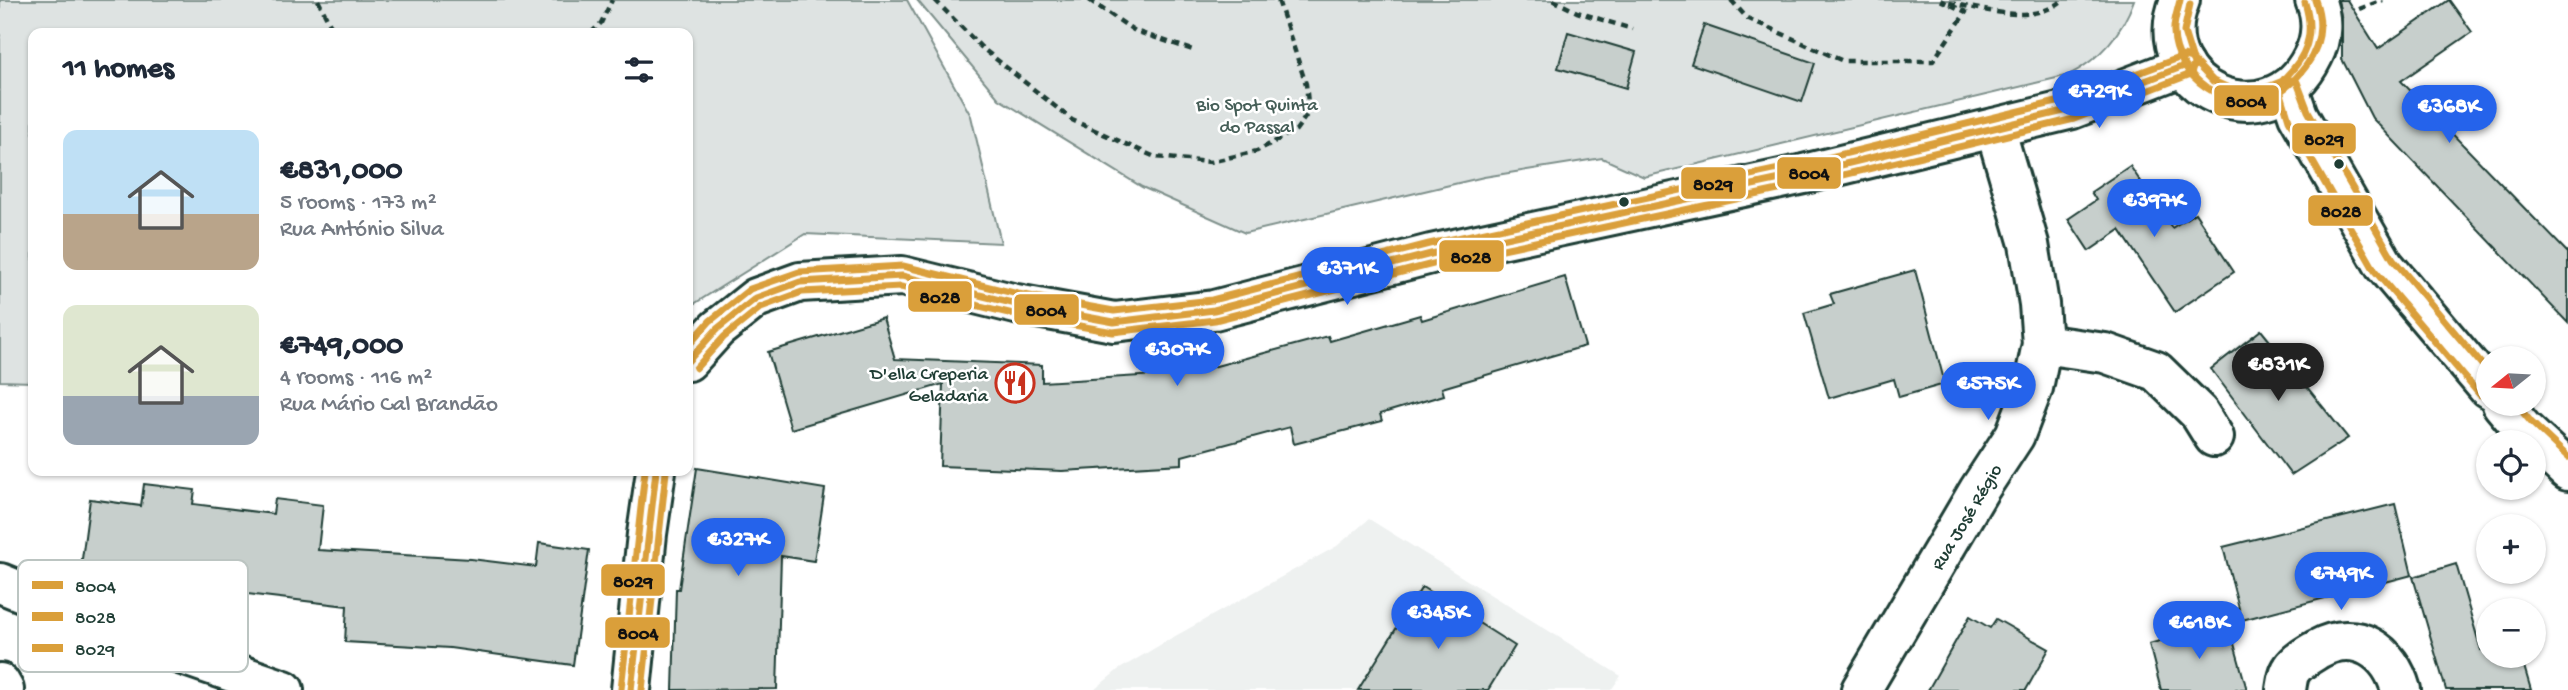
<!DOCTYPE html>
<meta charset="utf-8">
<style>
:root{--surface:#fff;--page:#f2f2f3;--text:#1f2937;--muted:#747a83;--accent:#2563eb}
body{margin:0;font-family:"Gochi Hand",sans-serif;background:var(--page);color:var(--text);height:100vh;display:flex;flex-direction:column;font-size:26px;white-space:nowrap}
*{box-sizing:border-box;margin:0}
p{font-size:23px;color:var(--muted)}
.icon{flex:none;width:38px;height:38px;fill:none;stroke:currentColor;stroke-width:2;stroke-linecap:round;stroke-linejoin:round}
.map{position:relative;flex:1;overflow:hidden}
.sheet{position:absolute;left:28px;top:28px;width:665px;height:448px;display:flex;flex-direction:column;background:var(--surface);border-radius:14px;box-shadow:0 2px 5px #0004}
.sheet>*{flex:none}
.needle{width:46px;rotate:252deg}
.buttons{position:absolute;left:2476px;top:346px;display:grid;gap:14px}
.buttons a{display:grid;place-items:center;width:70px;height:70px;border-radius:50%;background:var(--surface);box-shadow:0 2px 5px #0004;font-size:35px}
.price{position:absolute;translate:-50% -60px;padding:0 16px;border-radius:24px;background:var(--accent);color:#fff;font-size:23px;line-height:46px;filter:drop-shadow(0 2px 4px #0008)}
.price::after{content:'';position:absolute;left:50%;top:42px;width:21px;height:16px;margin-left:-10px;background:inherit;clip-path:polygon(0 0,100% 0,50% 100%)}
.price.active{background:#222;color:#fff}
ul{padding:0;list-style:none}
li{display:flex;align-items:center;gap:21px;height:175px;padding:0 35px}
li span{display:grid;place-items:center;flex:none;width:196px;height:140px;border-radius:14px;color:#555}
li>.icon{margin-inline-start:auto}
span .icon{width:84px;height:84px;fill:#fffc;stroke-width:1}
li b{font-size:30px}
h2{display:flex;justify-content:space-between;align-items:center;height:84px;padding:0 35px;font-size:30px}
.map>svg:first-child{display:block}
.built{fill:#eef1f0}
.green{fill:#dee3e2;stroke:#7e908b;stroke-width:2}
.building{fill:#c7cfcc;stroke:#1f3d34;stroke-width:2}
.lines{fill:none;stroke-linecap:round;stroke-linejoin:round}
.minor-casing{stroke:#1f3d34;stroke-width:44}
.tertiary-casing{stroke:#1f3d34;stroke-width:44}
.primary-casing{stroke:#1f3d34;stroke-width:44}
.path{stroke:#1f3d34;stroke-width:4.5;stroke-dasharray:7 5;stroke-linecap:butt}
.minor{stroke:#fff;stroke-width:38}
.tertiary{stroke:#fff;stroke-width:38}
.primary{stroke:#fff;stroke-width:38}
.bus-1-casing{stroke:#fff;stroke-width:12}
.bus-2-casing{stroke:#fff;stroke-width:12}
.bus-3-casing{stroke:#fff;stroke-width:12}
.bus-1{stroke:#da9f3a;stroke-width:7}
.bus-2{stroke:#da9f3a;stroke-width:7}
.bus-3{stroke:#da9f3a;stroke-width:7}
.bus-dot{fill:#1f3d34;stroke:#fff;stroke-width:2.5}
.labels{text-anchor:middle;stroke-width:5;stroke-linejoin:round;paint-order:stroke}
.park-label{font-size:19px;fill:#455e57;stroke:#fff}
.poi-label{font-size:19px;fill:#1f3d34;stroke:#fff;text-anchor:end}
.street-label{font-size:19px;fill:#1f3d34;stroke:#fff}
.key{fill:#fff;stroke:#bcc5c2;stroke-width:2}
.key-label{font-size:19px;fill:#1f3d34}
.line-badge{stroke:#fff;stroke-width:2.5}
.pale-badge-label{font-size:19px;text-anchor:middle;font-weight:bold;fill:#111}
</style>
<div class="map">
<svg width="2568" height="690" viewBox="0 0 2568 690">
<rect width="100%" height="100%" fill="#fff"/>
<filter id="ink" filterUnits="userSpaceOnUse"><feTurbulence type="fractalNoise" baseFrequency=".0143" numOctaves="2"/><feDisplacementMap in="SourceGraphic" scale="14" xChannelSelector="R" yChannelSelector="G"/><feConvolveMatrix kernelMatrix="1 2 1 2 8 2 1 2 1" color-interpolation-filters="sRGB"/></filter>
<g filter="url(#ink)">
<!-- built -->
<path class="built" d="M1369,519L1621,676L1611,690H1094L1118,670L1170,639L1337,546Z"/>
<!-- green -->
<g class="green">
<path d="M0,0H907L971,116L1001,243L805,234L694,304L688,315V33H33V382L0,381Z"/>
<path d="M917,0H2134C2122,34 2101,58 2069,75L1644,177L1602,158L1484,177L1245,233L1142,187L999,99Z"/>
</g>
<!-- building -->
<g class="building">
<path d="M2338,0H2347L2378,49L2449,0L2472,32L2401,81L2568,253V323L2372,118L2342,59V21Z"/>
<path d="M1704,25L1815,63L1802,102L1691,64Z"/>
<path d="M1568,32L1636,52L1626,88L1558,68Z"/>
<path d="M2130,166L2172,228L2195,213L2234,272L2175,312L2120,230L2089,251L2068,219L2096,200L2091,192Z"/>
<path d="M1915,270L1945,384L1899,397L1894,379L1829,398L1804,313L1834,304L1830,294Z"/>
<path d="M1565,277L1585,346L1442,388L1444,395L1380,414L1382,421L1294,444L1290,427L1182,456V464L1062,471L940,466L943,384L791,429L768,352L883,318L895,359L1042,365V382L1190,373L1328,336L1330,341L1420,315L1422,320Z"/>
<path d="M2261,330L2348,438L2291,475L2211,369Z"/>
<path d="M697,468L825,489L814,561L781,556L777,689L673,690L676,589H679Z"/>
<path d="M144,484L195,490L193,504L273,514L275,499L323,505L318,550L471,559L536,567L539,543L589,550L573,665L450,648L345,642L347,606L80,574L90,499L141,506Z"/>
<path d="M2395,504L2412,575L2242,620L2223,547Z"/>
<path d="M2456,564L2481,650L2488,648V656H2521L2531,690H2446L2413,577Z"/>
<path d="M1422,587L1515,646L1488,690H1358Z"/>
<path d="M1970,616L1990,628L1996,619L2049,649L2026,690H1928Z"/>
<path d="M2228,622L2247,690H2161L2149,644Z"/>
</g>
<g class="lines">
<!-- minor casing -->
<g class="minor-casing">
<g id="minor">
<path d="M2042,344L2105,353L2156,371L2199,413L2214,437"/>
<path d="M0,583L148,643L284,690"/>
<path d="M0,683L4,690"/>
<path d="M1861,690L1979,490L2015,435L2033,388L2042,344L2039,304L2029,244L1995,128"/>
<path d="M2286,690C2287,684 2288,674 2292,669C2297,661 2310,654 2318,649C2357,628 2390,651 2401,690"/>
</g>
</g>
<!-- tertiary casing -->
<g class="tertiary-casing">
<g id="tertiary">
<path d="M688,361L717,329L756,298L800,282L902,276L1016,304L1114,322L1214,310L1431,254L1804,174L2072,109L2184,66"/>
<path d="M631,690L647,534L656,471"/>
</g>
</g>
<!-- primary casing -->
<g class="primary-casing">
<g id="primary">
<path d="M2180,0C2144,88 2270,145 2313,56C2322,39 2323,18 2315,0"/>
<path d="M2289,89L2298,115L2384,265L2488,388"/>
<path d="M2502,404L2523,429L2568,471"/>
</g>
</g>
<!-- path -->
<g class="path">
<path d="M318,0L331,26L338,33"/>
<path d="M935,0L981,47L1072,120L1155,157L1210,162L1257,151L1296,130L1309,112L1306,84L1278,0"/>
<path d="M1089,0L1135,31L1193,50"/>
<path d="M1553,0L1577,12L1632,29"/>
<path d="M1731,0L1747,18L1843,61H1933L1966,12L1940,0"/>
<path d="M1949,3C1985,9 2032,26 2063,0"/>
<path d="M2359,9L2383,0"/>
<path d="M591,33L601,23L612,0"/>
</g>
<!-- minor -->
<use href="#minor" class="minor"/>
<!-- tertiary -->
<use href="#tertiary" class="tertiary"/>
<!-- primary -->
<use href="#primary" class="primary"/>
<!-- bus-1 casing -->
<g class="bus-1-casing">
<g id="bus-1">
<path d="M2180,0C2178,10 2173,22 2174,32C2175,77 2227,113 2270,97C2286,90 2296,79 2306,66C2321,45 2324,24 2315,0"/>
<path d="M688,361L717,329L756,298L800,282L902,276L1016,304L1114,322L1214,310L1431,254L1804,174L2072,109L2184,66"/>
<path d="M631,690L656,471"/>
</g>
</g>
<!-- bus-2 casing -->
<g class="bus-2-casing">
<g id="bus-2">
<path d="M2305,3C2313,28 2310,49 2293,69C2288,75 2282,80 2279,87L2289,120L2375,271L2480,395"/>
<path d="M696,368L724,337L761,307L802,292L901,287L1013,314L1113,332L1215,320L1433,264L1806,184L2074,119L2191,74L2194,64L2184,32L2190,4"/>
<path d="M642,690L666,472"/>
</g>
</g>
<!-- bus-3 casing -->
<g class="bus-3-casing">
<g id="bus-3">
<path d="M688,346L710,321L750,289L799,272L903,266L1018,294L1114,311L1212,300L1429,244L1802,164L2069,99L2184,56L2191,58L2213,81L2231,89L2260,90L2288,79L2297,82L2308,111L2393,259L2488,372"/>
<path d="M2516,404L2531,422L2568,457"/>
<path d="M621,689L645,471"/>
</g>
</g>
<!-- bus-1 -->
<use href="#bus-1" class="bus-1"/>
<!-- bus-2 -->
<use href="#bus-2" class="bus-2"/>
<!-- bus-3 -->
<use href="#bus-3" class="bus-3"/>
</g>
</g>
<!-- icons -->
<defs>
<g id="restaurant-ring" transform="scale(2.0125)"><circle r="9.5" fill="#fff" stroke="#c8321e" stroke-width="1.5"/><path d="M-5-6h1v4h1v-4h1v4h1v-4h1v5L-1.5 .5V6h-2V.5L-5-1ZM5-6V6H3V1.5H1.5Q1.5-4 5-6Z" fill="#c8321e"/></g>
</defs>
<g fill-rule="evenodd">
<use href="#restaurant-ring" x="1015" y="383"/>
</g>
<!-- markers -->
<g class="bus-dot">
<circle cx="2339" cy="164" r="6"/>
<circle cx="1624" cy="202" r="6"/>
</g>
<g class="labels">
<!-- park labels -->
<g class="park-label">
<text x="1257" y="110">Bio Spot Quinta<tspan x="1257" dy="22">do Passal</tspan></text>
</g>
<!-- poi labels -->
<g class="poi-label">
<text x="988" y="379">D'ella Creperia<tspan x="988" dy="22">Geladaria</tspan></text>
</g>
<!-- street labels -->
<g class="street-label">
<text transform="translate(1965 516) rotate(-59)" y="7">Rua José Régio</text>
</g>
</g>
<!-- legend -->
<rect x="18" y="560" width="230" height="112" rx="10" class="key"/>
<rect x="32" y="581" width="31" height="8" fill="#da9f3a"/>
<rect x="32" y="612" width="31" height="9" fill="#da9f3a"/>
<rect x="32" y="644" width="31" height="8" fill="#da9f3a"/>
<g class="key-label">
<text x="75" y="592">8004</text>
<text x="75" y="623">8028</text>
<text x="75" y="655">8029</text>
</g>
<g class="line-badge">
<rect x="2213" y="84" width="67" height="33" rx="7" fill="#da9f3a"/>
<rect x="2291" y="122" width="66" height="33" rx="7" fill="#da9f3a"/>
<rect x="1776" y="156" width="66" height="34" rx="7" fill="#da9f3a"/>
<rect x="1680" y="166" width="67" height="34" rx="7" fill="#da9f3a"/>
<rect x="2307" y="194" width="67" height="33" rx="7" fill="#da9f3a"/>
<rect x="1438" y="239" width="67" height="34" rx="7" fill="#da9f3a"/>
<rect x="907" y="280" width="66" height="33" rx="7" fill="#da9f3a"/>
<rect x="1013" y="293" width="67" height="33" rx="7" fill="#da9f3a"/>
<rect x="600" y="563" width="66" height="34" rx="7" fill="#da9f3a"/>
<rect x="604" y="616" width="67" height="33" rx="7" fill="#da9f3a"/>
</g>
<g class="pale-badge-label">
<text x="2246" y="107">8004</text>
<text x="2324" y="145">8029</text>
<text x="1809" y="179">8004</text>
<text x="1713" y="190">8029</text>
<text x="2341" y="217">8028</text>
<text x="1471" y="263">8028</text>
<text x="940" y="303">8028</text>
<text x="1046" y="316">8004</text>
<text x="633" y="587">8029</text>
<text x="638" y="639">8004</text>
</g>
</svg>
<div class="buttons">
<a><svg class="needle" viewBox="-14 -14 28 28"><path d="M0-13l5 13h-10z" fill="#e53935"/><path d="M0 13l5-13h-10z" fill="#747a83"/></svg></a>
<a><svg class="icon" aria-label="locate" viewBox="0 0 24 24"><circle cx="12" cy="12" r="6"/><path d="M12 2v4M12 18v4M2 12h4M18 12h4"/></svg></a>
<a>+</a>
<a>−</a>
</div>
<b class="price" style="left:2099px;top:130px">€729K</b>
<b class="price" style="left:2449px;top:145px">€368K</b>
<b class="price" style="left:2154px;top:239px">€397K</b>
<b class="price" style="left:1347px;top:307px">€371K</b>
<b class="price" style="left:1177px;top:388px">€307K</b>
<b class="price active" style="left:2278px;top:403px">€831K</b>
<b class="price" style="left:1988px;top:422px">€575K</b>
<b class="price" style="left:738px;top:578px">€327K</b>
<b class="price" style="left:2341px;top:612px">€749K</b>
<b class="price" style="left:1438px;top:651px">€345K</b>
<b class="price" style="left:2199px;top:661px">€618K</b>
<section class="sheet">
<h2>11 homes<svg class="icon" aria-label="filters" viewBox="0 0 24 24"><path d="M4 7h16M4 17h16"/><circle cx="9" cy="7" r="2"/><circle cx="15" cy="17" r="2"/></svg></h2>
<ul>
<li><span style="background:linear-gradient(#bfe0f5 60%,#b9a48a 0)"><svg class="icon" aria-label="home" viewBox="0 0 24 24"><path d="M3 11l9-7 9 7M6 9v11h12V9"/></svg></span><div><b>€831,000</b><p>5 rooms · 173 m²</p><p>Rua António Silva</p></div></li>
<li><span style="background:linear-gradient(#dfe7d0 65%,#9aa5b1 0)"><svg class="icon" aria-label="home" viewBox="0 0 24 24"><path d="M3 11l9-7 9 7M6 9v11h12V9"/></svg></span><div><b>€749,000</b><p>4 rooms · 116 m²</p><p>Rua Mário Cal Brandão</p></div></li>
</ul>
</section>
</div>
